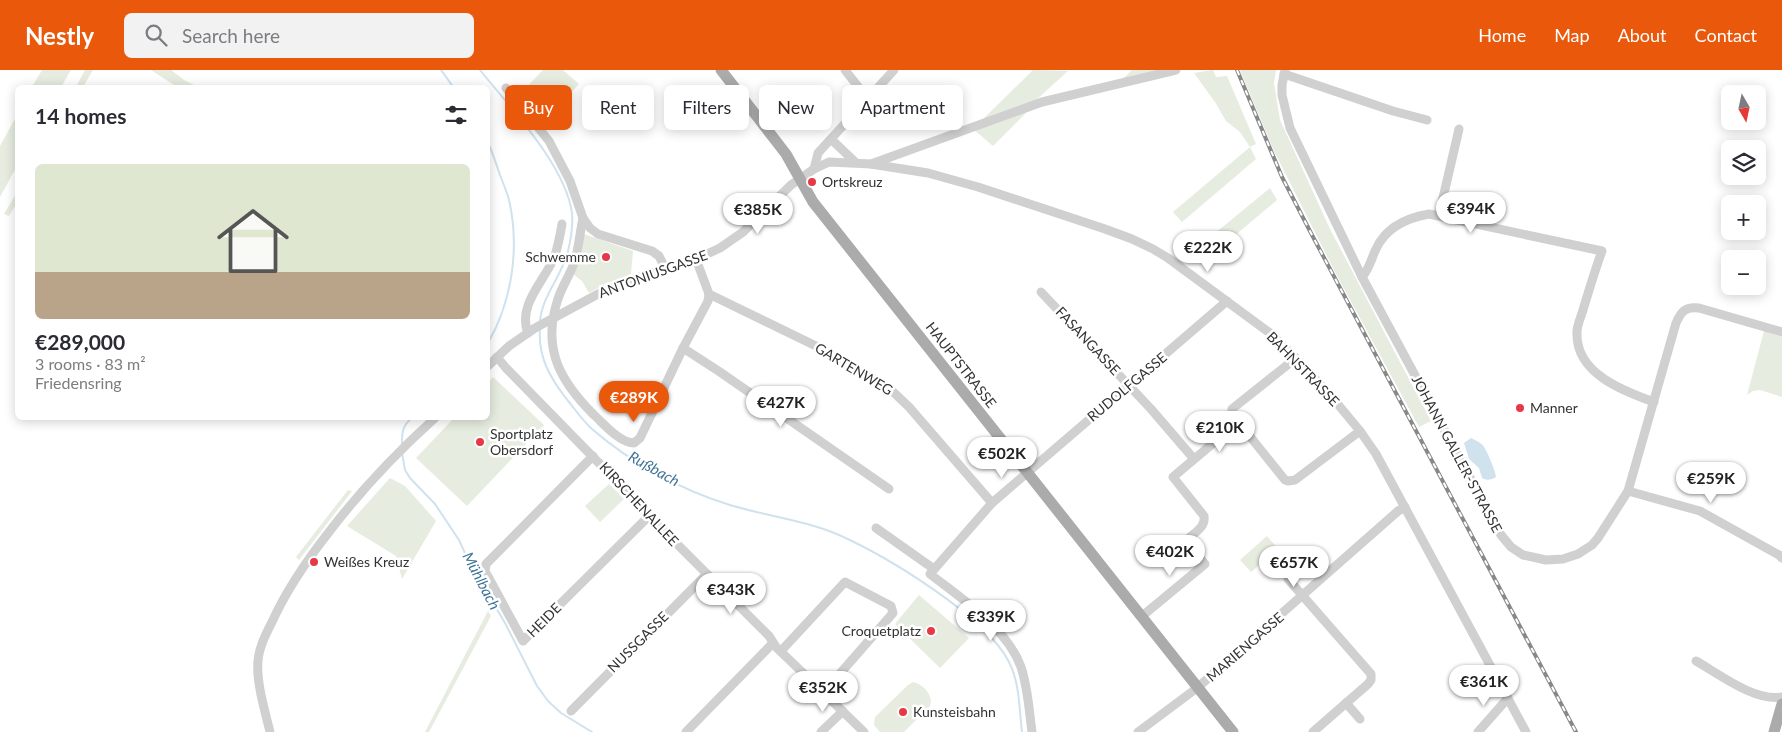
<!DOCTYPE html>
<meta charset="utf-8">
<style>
:root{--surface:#fff;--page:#f2f2f3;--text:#2b2b33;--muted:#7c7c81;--accent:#ea580c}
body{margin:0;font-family:Lato,sans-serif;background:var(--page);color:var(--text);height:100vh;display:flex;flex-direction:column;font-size:19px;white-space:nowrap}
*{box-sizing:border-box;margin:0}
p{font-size:16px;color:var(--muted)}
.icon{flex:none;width:28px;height:28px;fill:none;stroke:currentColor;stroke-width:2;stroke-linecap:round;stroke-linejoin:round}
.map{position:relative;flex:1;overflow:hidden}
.details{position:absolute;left:15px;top:15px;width:475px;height:335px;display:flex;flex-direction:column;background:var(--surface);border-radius:8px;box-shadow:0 2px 12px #0003}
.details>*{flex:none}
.guide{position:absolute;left:505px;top:15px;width:475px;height:45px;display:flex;gap:10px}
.needle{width:32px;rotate:171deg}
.fabs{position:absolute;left:1721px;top:15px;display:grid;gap:10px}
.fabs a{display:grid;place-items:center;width:45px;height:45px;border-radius:8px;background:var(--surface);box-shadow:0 2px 12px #0003;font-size:25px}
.price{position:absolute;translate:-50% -42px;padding:0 11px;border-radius:18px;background:#fff;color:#222;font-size:16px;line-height:32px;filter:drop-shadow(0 1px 2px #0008)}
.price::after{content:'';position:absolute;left:50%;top:30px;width:15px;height:11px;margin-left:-8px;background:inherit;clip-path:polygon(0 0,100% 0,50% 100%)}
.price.current{background:var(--accent);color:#fff}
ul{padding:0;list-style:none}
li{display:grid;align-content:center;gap:10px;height:265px;padding:0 20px}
li span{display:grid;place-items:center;height:155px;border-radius:8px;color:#555}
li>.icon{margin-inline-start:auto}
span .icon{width:90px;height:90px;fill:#fffc;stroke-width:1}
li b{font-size:21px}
h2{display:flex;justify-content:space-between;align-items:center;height:60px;padding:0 20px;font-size:21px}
.chip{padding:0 18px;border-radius:8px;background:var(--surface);box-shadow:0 2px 12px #0003;font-size:18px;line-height:45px}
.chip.current{background:var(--accent);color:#fff}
header{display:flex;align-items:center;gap:30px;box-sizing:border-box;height:70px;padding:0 25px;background:var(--accent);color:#fff}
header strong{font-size:24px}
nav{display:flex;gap:28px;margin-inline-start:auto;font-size:18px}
.search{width:350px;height:45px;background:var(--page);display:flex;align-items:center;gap:12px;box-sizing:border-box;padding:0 18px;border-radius:8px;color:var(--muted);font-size:19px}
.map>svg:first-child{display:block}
.green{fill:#e6ecdf}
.water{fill:#cfe2ee}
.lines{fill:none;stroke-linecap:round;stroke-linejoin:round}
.stream{stroke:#cfe2ee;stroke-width:2}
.minor{stroke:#d0d0d0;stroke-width:9}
.major{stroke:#ababab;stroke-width:11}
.rail-casing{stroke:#888;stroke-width:4}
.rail{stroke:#fff;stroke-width:2;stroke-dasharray:5.5;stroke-linecap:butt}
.poi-dot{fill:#e63946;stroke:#fff;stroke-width:2}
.labels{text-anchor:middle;stroke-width:5;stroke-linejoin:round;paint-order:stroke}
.poi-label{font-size:14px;fill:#333;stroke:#fff;text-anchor:start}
.street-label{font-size:14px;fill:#333;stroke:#fff}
.water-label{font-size:15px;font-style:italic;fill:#3f7597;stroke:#fff}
</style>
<header>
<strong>Nestly</strong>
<div class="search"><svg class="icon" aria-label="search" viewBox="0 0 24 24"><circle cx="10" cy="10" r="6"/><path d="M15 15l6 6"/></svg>Search here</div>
<nav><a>Home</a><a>Map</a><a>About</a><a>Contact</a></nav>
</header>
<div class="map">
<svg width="1782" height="662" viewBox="0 0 1782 662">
<rect width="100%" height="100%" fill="#fff"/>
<!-- green -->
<g class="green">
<path d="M42,0H71L61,17H32Z"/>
<path d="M85,0H93L83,17H76Z"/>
<path d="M151,0H171L184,10L198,17H177Z"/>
<path d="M543,0H563L579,14L544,51L518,26Z"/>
<path d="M1033,0L1068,1L1035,31L981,51Z"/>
<path d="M1132,0H1162L1121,11Z"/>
<path d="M1213,0L1216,7L1227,6L1256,74L1250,77L1256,89L1182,152L1173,142L1250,77L1240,62L1226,51L1215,32L1194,3Z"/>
<path d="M1240,0H1276L1274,13L1280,50L1330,159L1431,351L1419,357L1336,204L1274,81Z"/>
<path d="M1027,42L993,76L973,59Z"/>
<path d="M17,45V96L0,127V76Z"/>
<path d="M1270,118L1277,130L1227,172L1214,164Z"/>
<path d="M17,122V133L9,146L4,144Z"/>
<path d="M584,164L633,181L631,204L605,214L589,223L582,211L573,204Z"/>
<path d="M1764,261L1782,267V327L1760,320L1753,321L1747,325Z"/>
<path d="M493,307L544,355L467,436L416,388L454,348H488V313Z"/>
<path d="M390,408L405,416L436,451L402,509L396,486L347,456Z"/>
<path d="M609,414L624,429L600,452L585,436Z"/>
<path d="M348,420L352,421L299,490L296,487Z"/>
<path d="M1267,466L1278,479L1251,502L1240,490Z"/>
<path d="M919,525L969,568L940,598L895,554Z"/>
<path d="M488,541L491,546L429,662H425Z"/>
<path d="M913,612C923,614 934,626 930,636L904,662H880L874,655L875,647L908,615Z"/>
</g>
<!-- water -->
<path class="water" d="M1471,368C1475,370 1482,373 1484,377C1487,381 1496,402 1496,407C1491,410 1487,411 1482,408L1479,398L1469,389L1464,373Z"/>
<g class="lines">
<!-- stream -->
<g class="stream">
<path d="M441,0L454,18"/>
<path d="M480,0C510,38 565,94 572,143C573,156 571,169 568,181C562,206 542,226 540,251"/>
<path d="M488,73C493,83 496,94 500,105C503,113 507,122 509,130C520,178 512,231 488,273"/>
<path d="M540,259C538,286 549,306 565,327C574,338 582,350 592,359C631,393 681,420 730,435C766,446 804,450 839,465C886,486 986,546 1009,592C1020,614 1019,638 1022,662"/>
<path d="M402,373C402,361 403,355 412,348"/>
<path d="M402,383L405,400L410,408L435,434L459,470L469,492L505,553L537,616L548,631L561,643L592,662"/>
</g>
<!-- minor -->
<g class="minor">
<path d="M845,0L867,28"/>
<path d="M1285,0L1282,15V25L1290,58L1362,207L1501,465L1511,477L1523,485L1546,490L1563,489L1578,484L1592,475L1598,468L1628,421L1676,253C1681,242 1685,236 1699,238L1782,262"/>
<path d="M1284,4L1393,41L1427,50"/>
<path d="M506,18L549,71L570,111L583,148L590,158L598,164L652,181L659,186L665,198"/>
<path d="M831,69L855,92"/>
<path d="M871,94L1042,32L1176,0"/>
<path d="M814,99L818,83L894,0"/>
<path d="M1439,145L1459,59"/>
<path d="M583,148C580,162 579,176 575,190C571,204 561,217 557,232C542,280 561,312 594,345C604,354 620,373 634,373L640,368L683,278L708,231L709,224L696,189"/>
<path d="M1362,207C1370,198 1371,189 1376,179C1386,157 1406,148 1429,144L1602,181C1595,200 1589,220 1583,240C1581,247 1577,255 1577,262C1575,303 1623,321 1654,332"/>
<path d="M1041,222L1151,339L1194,389"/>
<path d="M709,224L818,277L888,317L909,337L992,433"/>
<path d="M528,263C517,236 544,211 554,188C558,177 560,166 562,154"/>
<path d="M683,278L720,302L889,419"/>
<path d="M497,287L506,298L637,432L653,450L769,566L776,577L864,662"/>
<path d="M488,296L509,276L535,258L600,223L630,210L696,189L720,178L743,162L791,115L814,99L829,92L871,94L928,103L978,117L1105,159L1132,169L1153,179L1168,188L1270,263L1296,288L1331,326L1360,361L1376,384L1526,662"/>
<path d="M1236,349L1285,410L1288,411L1295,410L1360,361"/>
<path d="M593,386L486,494L485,501L523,571L649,446"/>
<path d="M1628,421L1700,441L1779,485L1782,488"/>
<path d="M876,458L934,499"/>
<path d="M1288,509L1371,604V610L1368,614L1313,662"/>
<path d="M1141,547L1205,494L1186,471C1193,463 1206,458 1204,446L1173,407L1230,359L1236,349L1232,344V339L1296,288"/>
<path d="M781,581L845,512L891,536L893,543L823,623"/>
<path d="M1696,591C1719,604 1755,632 1782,627"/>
<path d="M1346,633L1360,649"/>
<path d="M571,641L707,504"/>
<path d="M270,662C265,641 256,612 258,591C259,577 266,564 272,552C287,519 307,490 329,462C361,420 396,383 435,348"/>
<path d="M686,662L773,573"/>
<path d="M821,662L843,641"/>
<path d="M1032,662C1029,640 1028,618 1021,597C1007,558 962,529 930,504L992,433L1227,231"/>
<path d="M1138,662L1197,618L1398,441L1405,437"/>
<path d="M1478,662L1508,628"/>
</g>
<!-- major -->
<g class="major">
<path d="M721,0L786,84L813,132L1233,662"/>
<path d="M1774,662L1782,634"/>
</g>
<!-- rail casing -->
<g class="rail-casing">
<path id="rail" d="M1237,0L1282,107L1312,165L1576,662"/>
</g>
<!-- rail -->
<use href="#rail" class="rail"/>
</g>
<!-- markers -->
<g class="poi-dot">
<circle cx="812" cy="112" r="5"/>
<circle cx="606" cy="187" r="5"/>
<circle cx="1520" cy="338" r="5"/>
<circle cx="480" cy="372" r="5"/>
<circle cx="314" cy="492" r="5"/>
<circle cx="931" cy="561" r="5"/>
<circle cx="903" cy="642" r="5"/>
</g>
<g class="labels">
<!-- poi labels -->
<g class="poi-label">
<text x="822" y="117">Ortskreuz</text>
<text x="596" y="192" text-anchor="end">Schwemme</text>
<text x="1530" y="343">Manner</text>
<text x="490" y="369">Sportplatz<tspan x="490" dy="16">Obersdorf</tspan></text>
<text x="324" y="497">Weißes Kreuz</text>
<text x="921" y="566" text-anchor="end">Croquetplatz</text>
<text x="913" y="647">Kunsteisbahn</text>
</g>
<!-- street labels -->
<g class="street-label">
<text transform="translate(653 204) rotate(-20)" y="5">ANTONIUSGASSE</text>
<text transform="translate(1088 271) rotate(47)" y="5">FASANGASSE</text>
<text transform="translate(961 295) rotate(52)" y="5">HAUPTSTRASSE</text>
<text transform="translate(854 299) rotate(31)" y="5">GARTENWEG</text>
<text transform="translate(1303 299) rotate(46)" y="5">BAHNSTRASSE</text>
<text transform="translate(1127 317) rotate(-40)" y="5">RUDOLFGASSE</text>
<text transform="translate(1457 384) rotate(62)" y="5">JOHANN GALLER-STRASSE</text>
<text transform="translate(639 434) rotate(47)" y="5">KIRSCHENALLEE</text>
<text transform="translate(544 550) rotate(-45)" y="5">HEIDE</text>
<text transform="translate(638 572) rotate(-45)" y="5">NUSSGASSE</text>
<text transform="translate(1245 577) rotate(-41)" y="5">MARIENGASSE</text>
</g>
<!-- water labels -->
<g class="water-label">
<text transform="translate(654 399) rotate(29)" y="5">Rußbach</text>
<text transform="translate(481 511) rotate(62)" y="5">Mühlbach</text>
</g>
</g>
</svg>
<div class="fabs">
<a><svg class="needle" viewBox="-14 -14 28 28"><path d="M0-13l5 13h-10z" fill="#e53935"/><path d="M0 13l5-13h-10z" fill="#7c7c81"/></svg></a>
<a><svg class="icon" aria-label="layers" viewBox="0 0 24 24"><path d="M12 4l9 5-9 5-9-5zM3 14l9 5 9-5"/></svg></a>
<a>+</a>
<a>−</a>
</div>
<b class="price" style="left:1471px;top:164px">€394K</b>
<b class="price" style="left:758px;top:165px">€385K</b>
<b class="price" style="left:1208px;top:203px">€222K</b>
<b class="price current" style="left:634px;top:353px">€289K</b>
<b class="price" style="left:781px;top:358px">€427K</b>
<b class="price" style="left:1220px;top:383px">€210K</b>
<b class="price" style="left:1002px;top:409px">€502K</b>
<b class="price" style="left:1711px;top:434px">€259K</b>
<b class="price" style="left:1170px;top:507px">€402K</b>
<b class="price" style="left:1294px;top:518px">€657K</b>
<b class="price" style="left:731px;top:545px">€343K</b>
<b class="price" style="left:991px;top:572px">€339K</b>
<b class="price" style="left:1484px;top:637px">€361K</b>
<b class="price" style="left:823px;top:643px">€352K</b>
<div class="guide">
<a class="chip current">Buy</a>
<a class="chip">Rent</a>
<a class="chip">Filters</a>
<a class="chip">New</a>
<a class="chip">Apartment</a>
</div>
<section class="details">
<h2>14 homes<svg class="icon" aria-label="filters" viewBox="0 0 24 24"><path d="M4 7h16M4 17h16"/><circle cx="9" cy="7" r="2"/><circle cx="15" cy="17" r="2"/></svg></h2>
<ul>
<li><span style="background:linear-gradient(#dfe7d0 70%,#b9a48a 0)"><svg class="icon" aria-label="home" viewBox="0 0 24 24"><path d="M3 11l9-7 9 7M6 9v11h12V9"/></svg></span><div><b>€289,000</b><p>3 rooms · 83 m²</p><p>Friedensring</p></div></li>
</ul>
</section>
</div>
